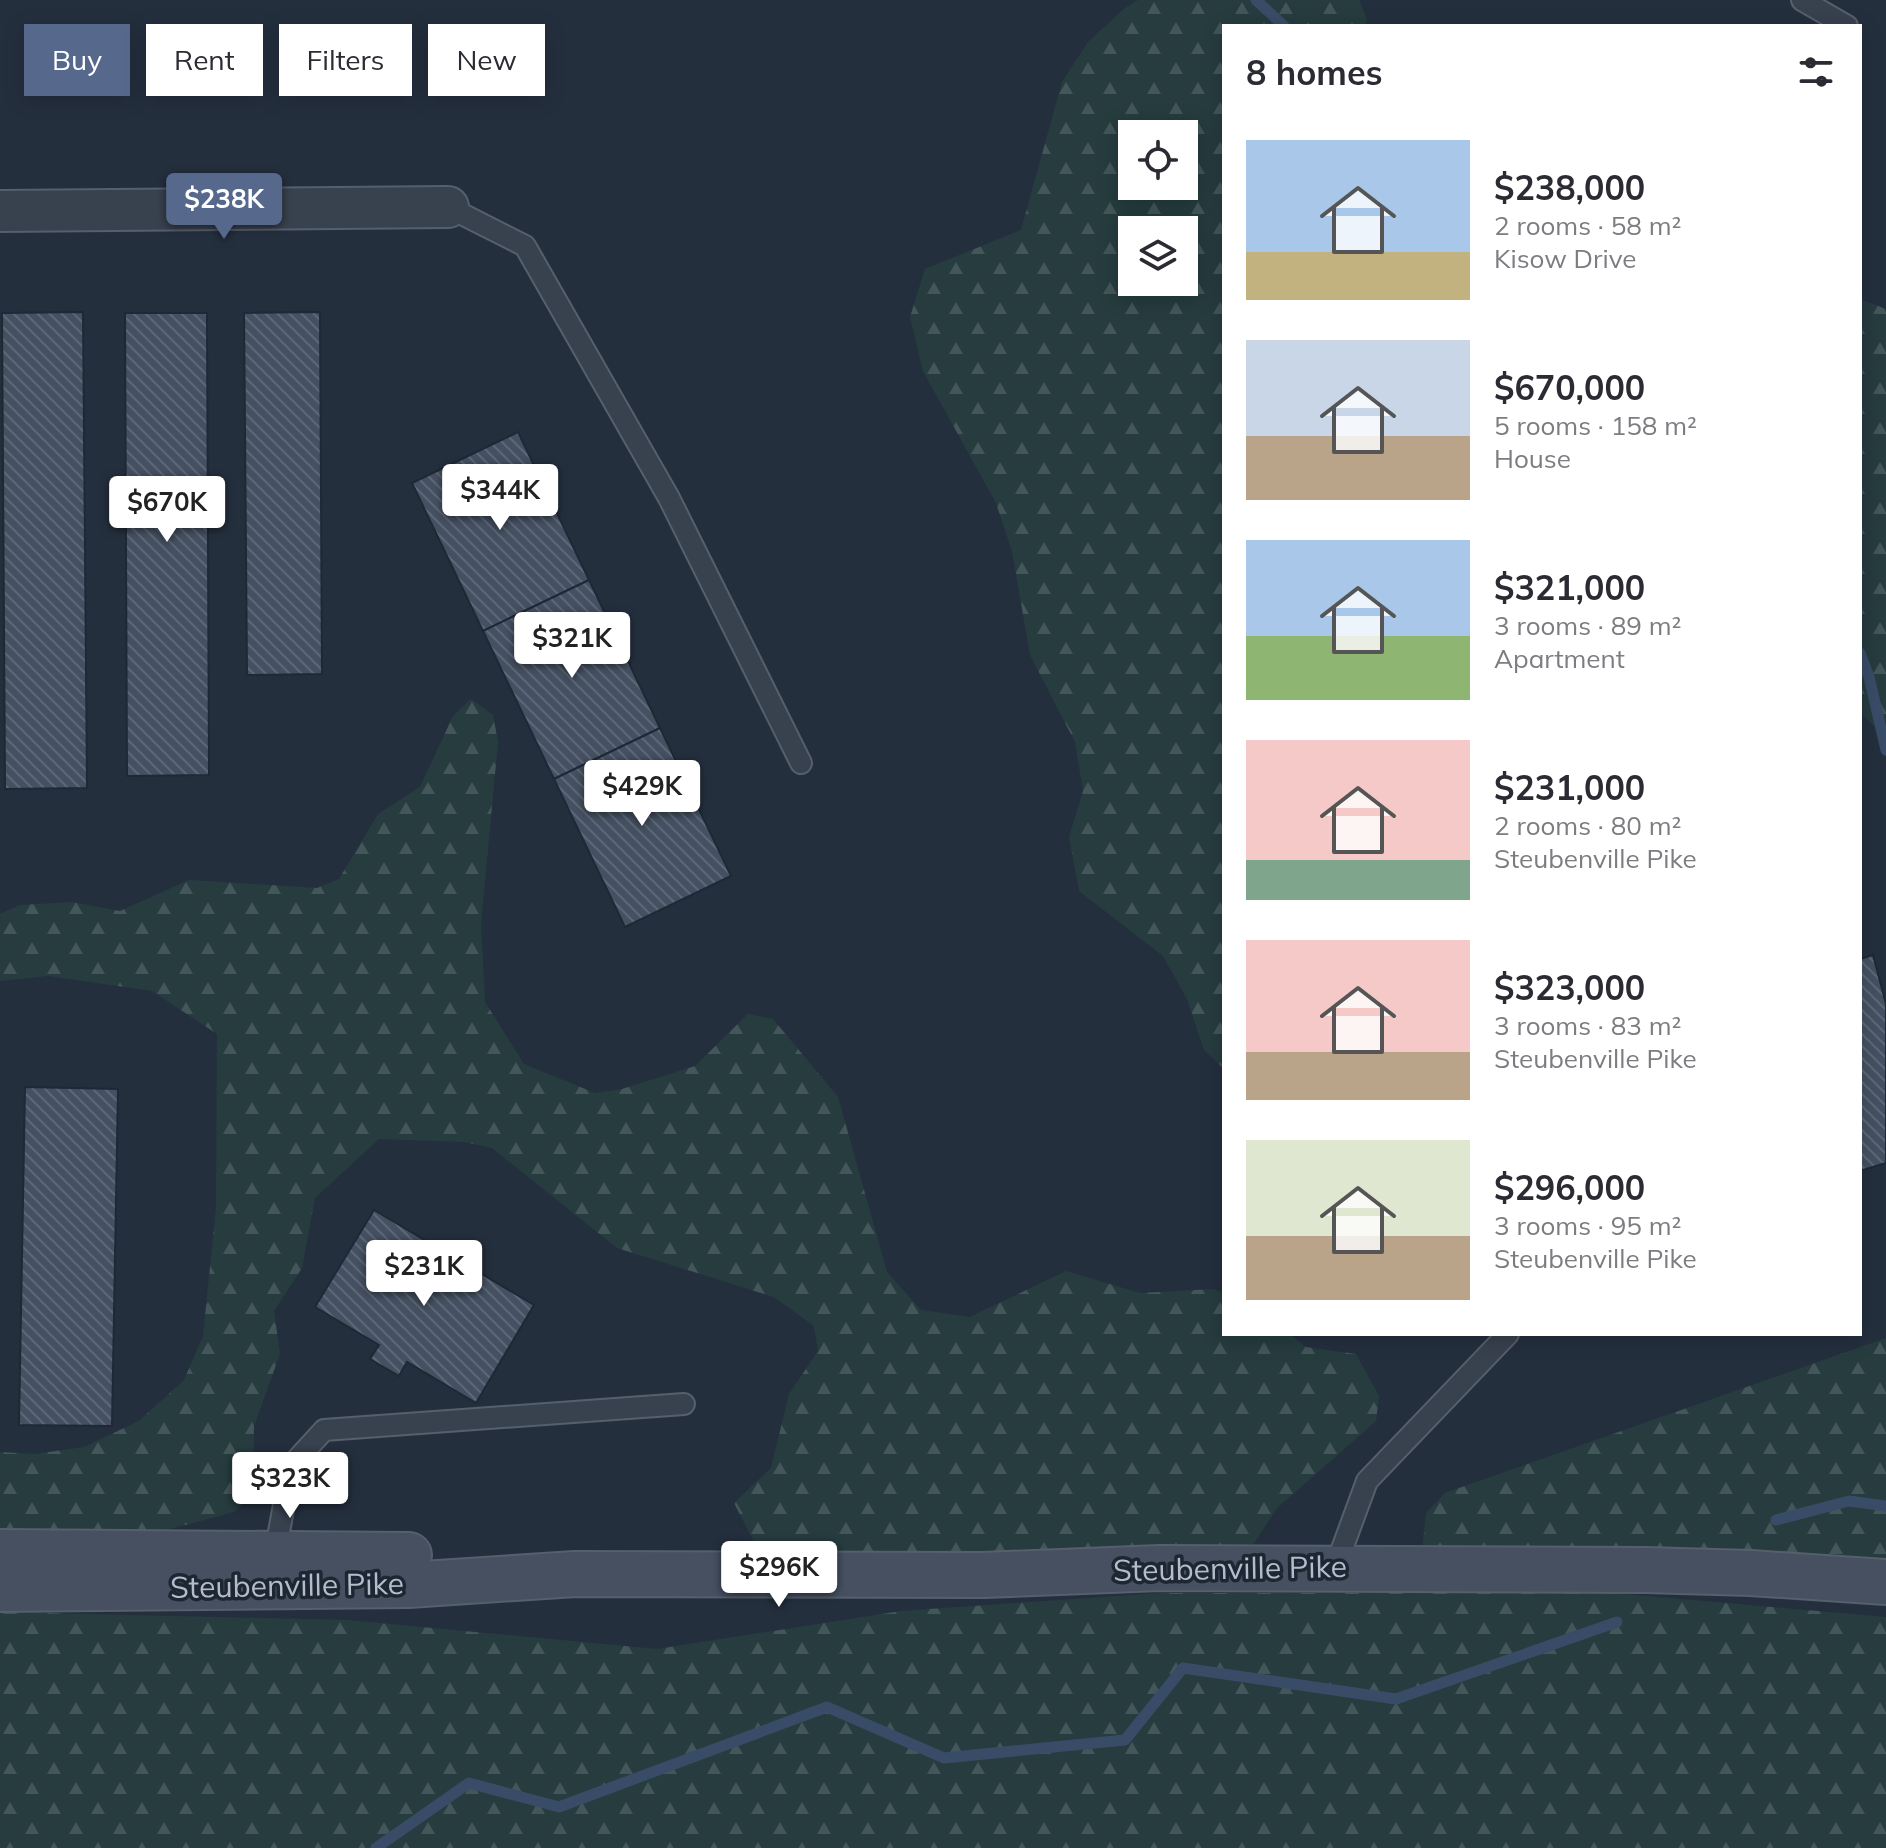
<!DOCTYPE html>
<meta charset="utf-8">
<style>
:root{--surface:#fff;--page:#f2f2f3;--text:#2b2b33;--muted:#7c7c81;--accent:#56698c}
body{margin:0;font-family:Mulish,sans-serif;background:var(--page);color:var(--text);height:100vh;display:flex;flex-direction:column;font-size:30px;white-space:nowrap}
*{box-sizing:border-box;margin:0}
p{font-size:26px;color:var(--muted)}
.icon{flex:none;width:44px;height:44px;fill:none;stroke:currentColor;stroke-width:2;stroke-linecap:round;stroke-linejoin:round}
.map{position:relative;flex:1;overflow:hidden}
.panel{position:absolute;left:1222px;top:24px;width:640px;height:1312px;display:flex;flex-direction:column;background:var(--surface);border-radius:0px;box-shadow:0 4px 20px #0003}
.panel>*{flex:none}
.hud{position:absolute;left:24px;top:24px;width:760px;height:72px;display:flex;gap:16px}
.buttons{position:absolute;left:1118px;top:120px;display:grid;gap:16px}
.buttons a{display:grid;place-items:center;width:80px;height:80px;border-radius:0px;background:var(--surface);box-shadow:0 4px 20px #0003;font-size:40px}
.price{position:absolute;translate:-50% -68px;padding:0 18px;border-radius:8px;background:#fff;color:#222;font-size:26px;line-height:52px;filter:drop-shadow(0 2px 4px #0008)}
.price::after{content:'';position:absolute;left:50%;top:48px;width:24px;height:18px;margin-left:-12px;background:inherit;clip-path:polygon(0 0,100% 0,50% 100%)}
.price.on{background:var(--accent);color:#fff}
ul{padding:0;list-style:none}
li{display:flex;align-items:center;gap:24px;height:200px;padding:0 24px}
li span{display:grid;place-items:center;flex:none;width:224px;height:160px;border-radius:0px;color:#555}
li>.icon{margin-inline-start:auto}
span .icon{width:96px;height:96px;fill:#fffc;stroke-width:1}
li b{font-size:34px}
h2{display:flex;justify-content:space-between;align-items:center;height:96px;padding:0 24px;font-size:34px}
.chip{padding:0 28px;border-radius:0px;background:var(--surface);box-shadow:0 4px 20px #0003;font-size:28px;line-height:72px}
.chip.on{background:var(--accent);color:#fff}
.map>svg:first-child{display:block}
.forest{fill:url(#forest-firs);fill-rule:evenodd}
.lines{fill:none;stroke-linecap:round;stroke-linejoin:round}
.stream{stroke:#394c67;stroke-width:11}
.building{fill:url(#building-back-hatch);stroke:#1f2835;stroke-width:2}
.service-casing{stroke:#565f6c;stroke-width:24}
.minor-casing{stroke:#565f6c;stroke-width:44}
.secondary-casing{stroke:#565f6c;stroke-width:48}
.service{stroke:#38414e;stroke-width:20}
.minor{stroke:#38414e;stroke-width:40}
.secondary{stroke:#465061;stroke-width:44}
.labels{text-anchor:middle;stroke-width:7;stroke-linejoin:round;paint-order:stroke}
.street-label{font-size:30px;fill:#b4bcc9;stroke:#1d2633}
</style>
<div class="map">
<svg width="1886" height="1848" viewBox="0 0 1886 1848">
<defs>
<pattern id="forest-firs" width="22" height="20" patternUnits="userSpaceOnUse" patternTransform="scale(2)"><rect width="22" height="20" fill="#263c3f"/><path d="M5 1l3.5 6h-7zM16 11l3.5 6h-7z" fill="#435659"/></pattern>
<pattern id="building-back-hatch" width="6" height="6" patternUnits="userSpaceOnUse" patternTransform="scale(2)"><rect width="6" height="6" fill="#455162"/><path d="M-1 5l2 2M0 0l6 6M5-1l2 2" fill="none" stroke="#5d6877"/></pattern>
</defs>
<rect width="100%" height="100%" fill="#242f3e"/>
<!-- forest -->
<g class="forest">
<path d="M1138,0H1359L1367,19L1365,26H1224V1069L1204,1050L1187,999L1163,956L1079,891L1069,837L1083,791L1075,742L1030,655L1012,551L996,503L923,371L910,317L925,269L1021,230L1062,82L1088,42L1125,8ZM1184,134V186H1132V134ZM1184,230V282H1132V230Z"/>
<path d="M1860,299L1886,309V751L1874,726L1860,712Z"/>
<path d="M471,699L493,715L498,742L481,924L485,1002L524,1064L595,1093L622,1089L695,1066L748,1014L773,1019L838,1097L887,1272L921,1310L970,1317L1066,1271L1140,1293L1214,1289L1224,1294V1334H1290L1306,1347L1356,1354L1379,1396L1376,1421L1277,1508L1241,1563L768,1569L734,1503L771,1468L789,1394L818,1351L814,1326L774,1297L617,1248L492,1148L464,1142L379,1139L315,1198L302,1268L274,1311L280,1354L254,1426L253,1495L234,1512L159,1532L0,1547V1452L35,1454L84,1447L139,1421L184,1380L203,1336L216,1208L217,1034L152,991L48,976L0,981V914L20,905L72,902L120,911L189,880L317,888L339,879L378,814L420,787L453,716Z"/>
<path d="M1886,1338V1578L1421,1560L1426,1513L1445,1493Z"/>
<path d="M1160,1593H1613L1886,1617V1848H0V1612L347,1620L657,1649L901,1611Z"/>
</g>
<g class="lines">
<!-- stream -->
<g class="stream">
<path d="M1256,0L1284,26"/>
<path d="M1860,653L1869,677L1886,750"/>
<path d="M1776,1520L1849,1501L1886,1506"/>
<path d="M376,1848L469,1783L559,1807L827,1707L944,1758L1125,1740L1183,1668L1396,1699L1617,1622"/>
</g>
</g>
<!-- building -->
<g class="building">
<path d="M83,312L87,788L5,789L2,313Z"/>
<path d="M320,312L322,674L247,675L244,313Z"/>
<path d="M125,313H207L209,775L127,776Z"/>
<path d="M518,432L589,580L483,631L412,483Z"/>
<path d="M589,580L660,728L554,779L483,631Z"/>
<path d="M660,728L731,876L625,927L554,779Z"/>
<path d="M1873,955L1886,1004V1163L1860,1171V959Z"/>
<path d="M25,1087L118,1089L112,1426L19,1425Z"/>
<path d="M374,1210L534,1305L476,1403L407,1362L399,1376L370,1359L379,1345L315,1307Z"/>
</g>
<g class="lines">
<!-- service casing -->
<g class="service-casing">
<g id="service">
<path d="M1802,0L1847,26"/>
<path d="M448,207L525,246L669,498L801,763"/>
<path d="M275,1554L291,1466L324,1430L684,1404"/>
<path d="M1335,1568L1367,1481L1508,1334"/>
</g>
</g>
<!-- minor casing -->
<g class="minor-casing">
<path id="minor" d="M0,211L448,207"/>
</g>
<!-- secondary casing -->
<g class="secondary-casing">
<g id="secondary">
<path d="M0,1552L409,1555"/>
<path d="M0,1589L408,1585L575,1574L983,1575L1160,1568L1645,1570L1751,1573L1886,1582"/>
</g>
</g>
<!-- service -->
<use href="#service" class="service"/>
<!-- minor -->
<use href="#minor" class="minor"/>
<!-- secondary -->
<use href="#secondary" class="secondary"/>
</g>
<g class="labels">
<!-- street labels -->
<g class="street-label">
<text transform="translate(1230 1569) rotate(-1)" y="10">Steubenville Pike</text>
<text transform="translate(287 1586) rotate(-1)" y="10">Steubenville Pike</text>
</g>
</g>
</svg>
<div class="buttons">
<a><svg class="icon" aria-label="locate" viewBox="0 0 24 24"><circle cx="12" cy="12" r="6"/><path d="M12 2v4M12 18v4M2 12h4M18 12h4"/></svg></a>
<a><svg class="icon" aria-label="layers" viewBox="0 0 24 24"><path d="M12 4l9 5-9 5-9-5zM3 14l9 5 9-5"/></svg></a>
</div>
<b class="price on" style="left:224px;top:241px">$238K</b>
<b class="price" style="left:500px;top:532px">$344K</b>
<b class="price" style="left:167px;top:544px">$670K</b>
<b class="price" style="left:572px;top:680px">$321K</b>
<b class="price" style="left:642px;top:828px">$429K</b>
<b class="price" style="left:424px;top:1308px">$231K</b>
<b class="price" style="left:290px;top:1520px">$323K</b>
<b class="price" style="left:779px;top:1609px">$296K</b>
<div class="hud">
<a class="chip on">Buy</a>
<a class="chip">Rent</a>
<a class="chip">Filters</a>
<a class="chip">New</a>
</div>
<section class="panel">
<h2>8 homes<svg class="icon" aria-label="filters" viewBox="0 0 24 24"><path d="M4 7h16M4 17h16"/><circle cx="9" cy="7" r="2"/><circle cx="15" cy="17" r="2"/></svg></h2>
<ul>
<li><span style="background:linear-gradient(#a9c7e8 70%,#c2b280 0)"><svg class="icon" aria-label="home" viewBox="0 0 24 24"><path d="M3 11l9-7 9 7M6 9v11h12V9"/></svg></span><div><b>$238,000</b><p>2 rooms · 58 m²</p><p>Kisow Drive</p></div></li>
<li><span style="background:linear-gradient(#c9d6e8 60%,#b9a48a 0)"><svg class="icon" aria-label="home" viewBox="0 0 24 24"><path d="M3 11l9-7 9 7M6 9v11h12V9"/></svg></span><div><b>$670,000</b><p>5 rooms · 158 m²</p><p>House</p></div></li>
<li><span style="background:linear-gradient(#a9c7e8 60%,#8fb573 0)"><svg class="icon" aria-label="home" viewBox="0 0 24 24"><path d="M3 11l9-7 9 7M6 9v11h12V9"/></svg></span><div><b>$321,000</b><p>3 rooms · 89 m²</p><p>Apartment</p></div></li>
<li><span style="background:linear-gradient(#f6c9c9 75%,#7fa58c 0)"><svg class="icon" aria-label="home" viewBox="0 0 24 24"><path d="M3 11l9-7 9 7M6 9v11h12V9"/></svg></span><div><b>$231,000</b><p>2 rooms · 80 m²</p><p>Steubenville Pike</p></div></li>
<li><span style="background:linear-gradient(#f6c9c9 70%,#b9a48a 0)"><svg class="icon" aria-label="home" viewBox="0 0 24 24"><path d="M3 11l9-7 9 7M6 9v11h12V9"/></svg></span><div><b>$323,000</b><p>3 rooms · 83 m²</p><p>Steubenville Pike</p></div></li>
<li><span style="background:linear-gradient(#dfe7d0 60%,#b9a48a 0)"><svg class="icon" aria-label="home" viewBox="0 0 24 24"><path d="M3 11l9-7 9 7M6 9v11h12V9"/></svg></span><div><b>$296,000</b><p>3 rooms · 95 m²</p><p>Steubenville Pike</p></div></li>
</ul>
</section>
</div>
